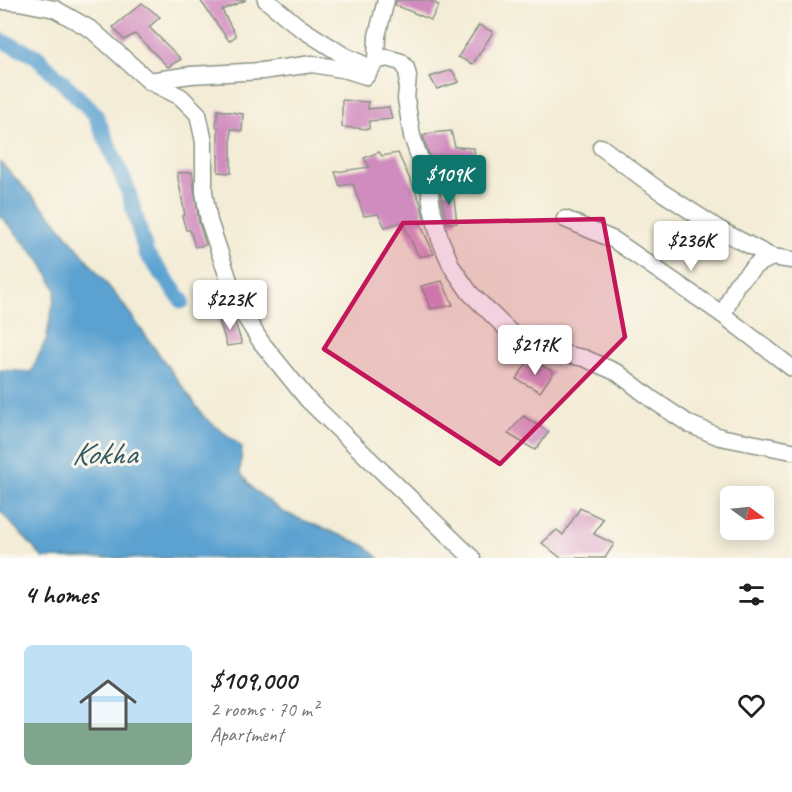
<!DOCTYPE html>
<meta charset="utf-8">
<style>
:root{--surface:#fff;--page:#f6f6f6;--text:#202124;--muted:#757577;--accent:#0f766e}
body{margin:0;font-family:Caveat,sans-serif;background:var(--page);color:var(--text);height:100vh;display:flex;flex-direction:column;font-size:22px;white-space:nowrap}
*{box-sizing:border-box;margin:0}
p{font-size:20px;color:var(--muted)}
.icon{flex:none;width:33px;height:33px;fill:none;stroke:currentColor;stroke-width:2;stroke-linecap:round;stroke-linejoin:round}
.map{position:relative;height:558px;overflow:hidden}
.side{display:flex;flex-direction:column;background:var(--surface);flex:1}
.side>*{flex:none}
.needle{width:39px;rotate:105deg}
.tools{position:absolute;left:720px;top:486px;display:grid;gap:12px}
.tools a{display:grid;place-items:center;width:54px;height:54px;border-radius:9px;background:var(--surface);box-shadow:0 3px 15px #0003;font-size:30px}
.price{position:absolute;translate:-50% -51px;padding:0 14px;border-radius:6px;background:#fff;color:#222;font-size:20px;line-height:39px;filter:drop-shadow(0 2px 3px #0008)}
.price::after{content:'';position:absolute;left:50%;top:36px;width:18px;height:14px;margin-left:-9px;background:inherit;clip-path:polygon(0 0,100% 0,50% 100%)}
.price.on{background:var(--accent);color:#fff}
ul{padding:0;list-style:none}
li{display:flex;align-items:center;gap:18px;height:150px;padding:0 24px}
li span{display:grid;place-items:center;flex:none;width:168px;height:120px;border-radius:9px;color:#555}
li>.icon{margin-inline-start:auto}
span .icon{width:72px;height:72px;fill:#fffc;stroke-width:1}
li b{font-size:26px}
h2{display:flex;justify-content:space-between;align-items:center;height:72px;padding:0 24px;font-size:26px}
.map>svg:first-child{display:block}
.water{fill:#5ba2d1;stroke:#3d7082;stroke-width:1.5}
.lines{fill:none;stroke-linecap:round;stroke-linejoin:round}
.canal{stroke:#5ba2d1;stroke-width:16}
.building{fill:#d18cbf}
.minor-casing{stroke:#899485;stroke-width:19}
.minor{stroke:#fff;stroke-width:16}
.marked{fill:#c2185b;fill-opacity:0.2;stroke:#c2185b;stroke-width:4.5;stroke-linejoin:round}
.labels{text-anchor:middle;stroke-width:6;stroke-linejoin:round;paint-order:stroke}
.water-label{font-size:32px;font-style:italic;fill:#315b63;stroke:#fbf7ec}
</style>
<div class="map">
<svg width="792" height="558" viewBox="0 0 792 558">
<rect width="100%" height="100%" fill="#fbf7ec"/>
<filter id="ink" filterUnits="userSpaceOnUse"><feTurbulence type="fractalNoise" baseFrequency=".0167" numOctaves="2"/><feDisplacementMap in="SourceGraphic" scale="12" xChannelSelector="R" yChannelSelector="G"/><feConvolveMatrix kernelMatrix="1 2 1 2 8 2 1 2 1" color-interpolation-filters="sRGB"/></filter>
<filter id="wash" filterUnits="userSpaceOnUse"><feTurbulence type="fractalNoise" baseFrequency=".008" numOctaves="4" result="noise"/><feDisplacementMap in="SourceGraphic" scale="24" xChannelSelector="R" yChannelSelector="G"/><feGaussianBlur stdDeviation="1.35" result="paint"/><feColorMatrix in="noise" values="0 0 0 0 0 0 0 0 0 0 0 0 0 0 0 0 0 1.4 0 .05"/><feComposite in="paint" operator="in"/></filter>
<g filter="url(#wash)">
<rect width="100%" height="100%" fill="#f3ecd6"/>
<!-- water -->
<path class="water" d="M0,162L54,219L123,304L204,417L242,447L240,473L253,489L283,512L364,545L379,558H43L0,511V370L31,372L46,340L56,290L42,263L0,215Z"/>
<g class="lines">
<!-- canal -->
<path class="canal" d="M0,40L36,56L95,114L128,190L146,253L182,301"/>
</g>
<g id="blocks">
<!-- building -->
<g class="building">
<path d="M200,0H246L222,10L236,36L229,41Z"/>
<path d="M396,0H428L439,5L431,20L395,5Z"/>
<path d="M142,3L160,17L149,27L181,59L168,67L135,34L124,40L113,27Z"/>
<path d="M479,25L493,32L473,64L458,57Z"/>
<path d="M452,70L459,82L437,89L430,77Z"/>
<path d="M342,100L368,102V109L389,107L392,119L369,121V129L342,127Z"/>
<path d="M218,110L243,114L242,131L231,129V173L218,172V127L216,126Z"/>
<path d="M451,131L455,147L474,148L477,184L453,183L451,162L432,164L423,136L431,133Z"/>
<path d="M379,152L382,156L398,153L421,204L425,223H420L434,254L419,257L402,222L385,227L378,214L364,216L353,184L340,186L335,172L370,167L364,158Z"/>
<path d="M192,172L199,223L206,245L195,247L190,230H186L182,216L185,215L177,173Z"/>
<path d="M440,191H453L457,223H447Z"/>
<path d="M442,281L453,305L431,309L421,286Z"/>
<path d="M232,315L234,319L242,344L227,346L218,317Z"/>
<path d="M530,359L554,372L540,392L516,379Z"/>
<path d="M523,416L549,432L535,450L508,434Z"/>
<path d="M580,508L603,519L594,534L614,544L605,558H561L542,543L557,530L563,535Z"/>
</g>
</g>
</g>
<g filter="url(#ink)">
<use href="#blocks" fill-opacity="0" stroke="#899485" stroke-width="1.5"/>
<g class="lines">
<!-- minor casing -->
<g class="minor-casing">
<g id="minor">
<path d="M266,0L299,27L343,55L371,68"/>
<path d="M0,1L19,2L55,9L92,30L149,81L181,97L198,114L204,142V192L209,221L237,304L261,342L308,400L472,558"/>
<path d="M376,61L377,36L386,0"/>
<path d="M149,81L191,75L262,71L312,64L347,70L366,76L376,61L387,58L401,62L406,68L408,76L406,99L412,136L429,186L432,208L440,239L452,267L470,293L511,333L527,344L553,352L584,358L618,373L653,400L689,424L720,437L792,451"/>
<path d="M601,147L660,191L722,231L772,257L792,260"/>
<path d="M565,219L614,240L723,315L792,368"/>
<path d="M723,315L736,285L756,265L772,257"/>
</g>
</g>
<!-- minor -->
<use href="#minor" class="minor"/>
</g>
</g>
<!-- marked area -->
<path class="marked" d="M603,219L625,337L500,464L324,349L403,223Z"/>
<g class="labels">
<!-- water labels -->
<g class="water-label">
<text x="104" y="464">Kokha</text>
</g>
</g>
</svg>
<div class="tools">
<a><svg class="needle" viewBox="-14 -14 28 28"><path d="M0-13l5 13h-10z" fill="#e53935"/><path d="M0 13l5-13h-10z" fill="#757577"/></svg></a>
</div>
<b class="price on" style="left:449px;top:206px">$109K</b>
<b class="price" style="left:691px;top:272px">$236K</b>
<b class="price" style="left:230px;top:331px">$223K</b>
<b class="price" style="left:535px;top:376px">$217K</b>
</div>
<section class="side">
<h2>4 homes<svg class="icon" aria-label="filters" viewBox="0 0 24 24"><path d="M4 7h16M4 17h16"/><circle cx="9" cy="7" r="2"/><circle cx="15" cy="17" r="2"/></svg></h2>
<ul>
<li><span style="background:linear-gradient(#bfe0f5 65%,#7fa58c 0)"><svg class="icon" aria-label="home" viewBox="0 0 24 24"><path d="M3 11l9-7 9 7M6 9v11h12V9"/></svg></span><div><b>$109,000</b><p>2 rooms · 70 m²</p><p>Apartment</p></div><svg class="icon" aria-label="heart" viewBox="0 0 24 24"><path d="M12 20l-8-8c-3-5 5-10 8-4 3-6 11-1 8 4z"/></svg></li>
</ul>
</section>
